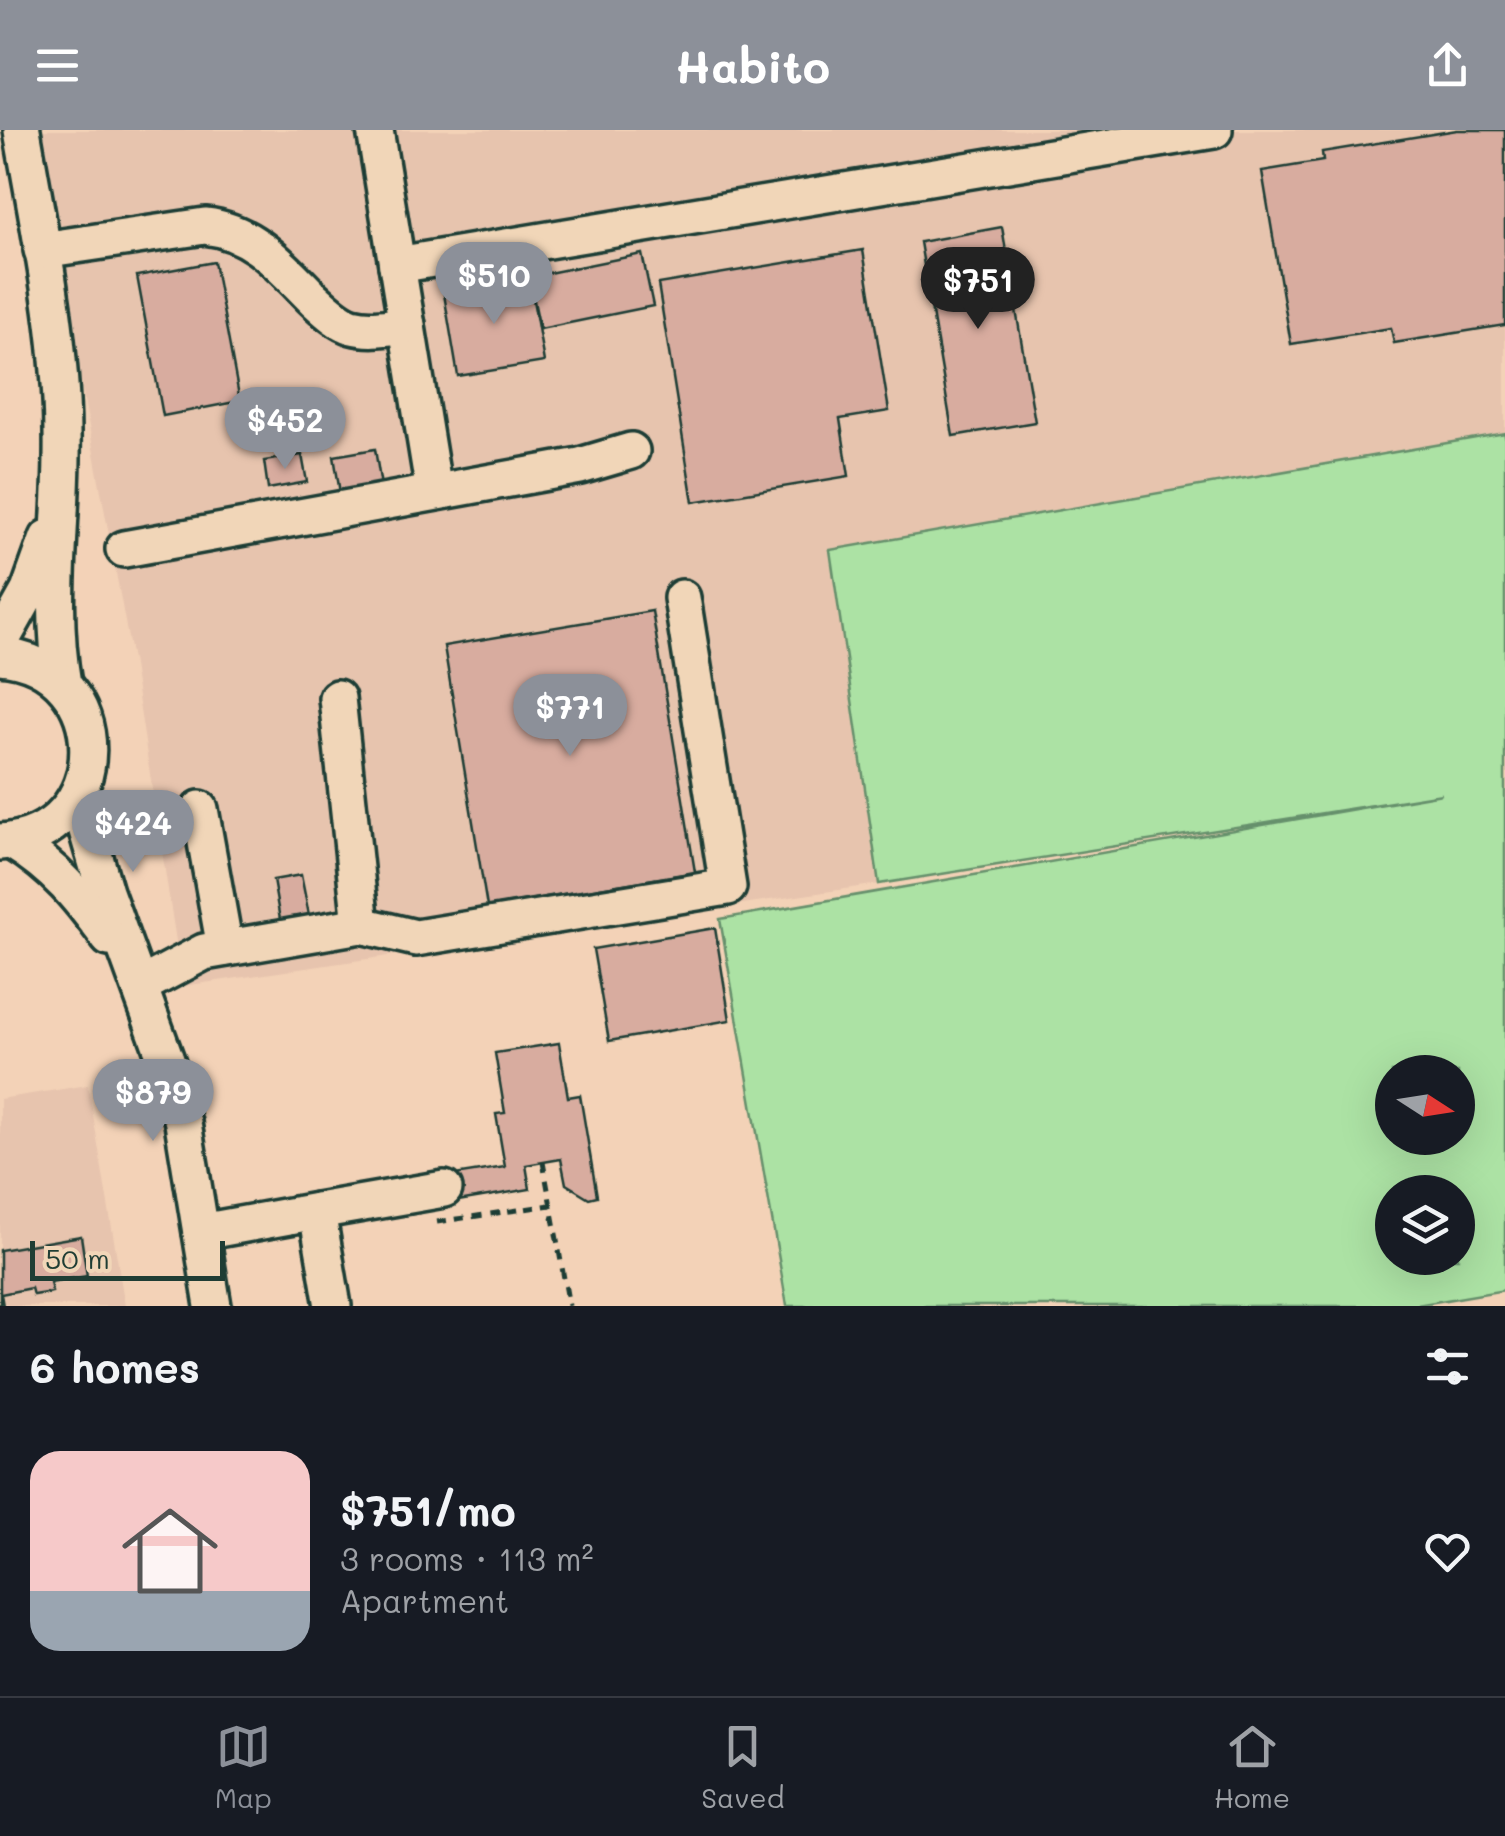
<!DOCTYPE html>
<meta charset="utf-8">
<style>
:root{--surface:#171b24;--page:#242831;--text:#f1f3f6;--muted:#9ea1a6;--line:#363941;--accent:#8c9099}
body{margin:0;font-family:Mali,sans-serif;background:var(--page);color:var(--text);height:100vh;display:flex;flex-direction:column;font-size:38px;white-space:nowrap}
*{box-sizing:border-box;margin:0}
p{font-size:32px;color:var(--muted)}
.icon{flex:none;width:55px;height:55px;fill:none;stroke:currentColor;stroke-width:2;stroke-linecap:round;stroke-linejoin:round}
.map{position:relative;height:1176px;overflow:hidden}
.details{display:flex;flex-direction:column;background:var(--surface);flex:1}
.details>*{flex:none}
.needle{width:65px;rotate:102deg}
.fabs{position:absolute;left:1375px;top:925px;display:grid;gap:20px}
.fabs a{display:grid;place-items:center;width:100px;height:100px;border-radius:50%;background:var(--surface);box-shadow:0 10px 40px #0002;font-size:50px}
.scale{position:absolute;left:30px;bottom:25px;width:195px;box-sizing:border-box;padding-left:10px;border:5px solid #1f3d34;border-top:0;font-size:28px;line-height:35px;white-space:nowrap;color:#1f3d34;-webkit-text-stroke:8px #f1d6b8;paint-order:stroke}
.price{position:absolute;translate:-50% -85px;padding:0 22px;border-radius:35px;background:var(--accent);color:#fff;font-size:32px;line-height:65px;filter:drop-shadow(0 2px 5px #0008)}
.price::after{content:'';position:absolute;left:50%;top:60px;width:30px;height:22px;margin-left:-15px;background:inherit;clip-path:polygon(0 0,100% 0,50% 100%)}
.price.on{background:#222;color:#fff}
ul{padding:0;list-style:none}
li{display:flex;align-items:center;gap:30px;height:250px;padding:0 30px}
li span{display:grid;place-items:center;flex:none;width:280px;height:200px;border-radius:30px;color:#555}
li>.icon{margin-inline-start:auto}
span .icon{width:120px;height:120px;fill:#fffc;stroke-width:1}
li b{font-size:42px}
h2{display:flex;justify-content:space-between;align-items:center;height:120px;padding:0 30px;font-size:42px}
header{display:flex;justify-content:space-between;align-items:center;height:130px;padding:0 30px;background:var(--accent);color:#fff;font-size:45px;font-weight:700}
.menu{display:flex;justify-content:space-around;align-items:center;height:140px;border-top:2px solid var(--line);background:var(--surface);font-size:28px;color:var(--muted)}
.menu a{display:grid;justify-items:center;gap:5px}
.menu .on{color:var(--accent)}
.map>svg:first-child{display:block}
.built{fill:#e7c4ae}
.green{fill:#ace2a4;stroke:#66906c;stroke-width:2.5;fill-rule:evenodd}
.building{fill:#d8ac9f;stroke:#1f3d34;stroke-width:2.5}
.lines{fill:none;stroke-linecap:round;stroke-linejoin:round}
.minor-casing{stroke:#1f3d34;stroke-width:42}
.path{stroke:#1f3d34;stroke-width:5;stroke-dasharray:10 8;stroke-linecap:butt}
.minor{stroke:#f1d6b8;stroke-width:35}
</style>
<header><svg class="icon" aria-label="menu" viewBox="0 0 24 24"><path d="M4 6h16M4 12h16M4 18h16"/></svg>Habito<svg class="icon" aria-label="share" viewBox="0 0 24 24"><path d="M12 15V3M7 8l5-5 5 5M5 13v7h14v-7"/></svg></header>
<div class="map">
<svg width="1505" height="1176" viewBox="0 0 1505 1176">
<rect width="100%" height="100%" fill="#f3d2b7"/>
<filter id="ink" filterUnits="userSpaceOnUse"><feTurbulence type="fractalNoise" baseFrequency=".01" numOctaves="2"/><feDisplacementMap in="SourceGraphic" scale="20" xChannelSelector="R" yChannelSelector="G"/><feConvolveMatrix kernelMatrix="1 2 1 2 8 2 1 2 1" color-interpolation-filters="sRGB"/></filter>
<g filter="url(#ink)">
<!-- built -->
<g class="built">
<path d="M41,0H1505V303L830,420L879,754L183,856L133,535L72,204Z"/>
<path d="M88,955L125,1176H0V969Z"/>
</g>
<!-- green -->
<path class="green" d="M1505,303V1160L1411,1176H787L720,789L1442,664L879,754L830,420ZM1392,942H1458V1008H1392ZM1392,1062H1458V1128H1392Z"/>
<!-- building -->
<g class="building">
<path d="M1457,0H1505V195L1394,213L1391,198L1291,214L1262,41L1323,31L1322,22Z"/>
<path d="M1002,97L1035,292L953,306L920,112Z"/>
<path d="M863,120L889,281L840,289L849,346L693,372L658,154Z"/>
<path d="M642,124L653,176L540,199L529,147Z"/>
<path d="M214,132L240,271L163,286L137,146Z"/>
<path d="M529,147L544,232L458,246L444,164Z"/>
<path d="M375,319L381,356L340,363L334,326Z"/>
<path d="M302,325L307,352L268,359L264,331Z"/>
<path d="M652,481L695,742L487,777L444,516Z"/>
<path d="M301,745L310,790L281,795L273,750Z"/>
<path d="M715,798L730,890L609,911L593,819Z"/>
<path d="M559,913L568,967L580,965L597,1066L589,1068L566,1054L561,1029L526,1035L530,1059L446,1073L442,1047L505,1037L496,984L505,983L495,923Z"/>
<path d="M81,1106L87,1146L50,1152L52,1162L33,1165L31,1158L1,1164L3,1176H0V1120Z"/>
</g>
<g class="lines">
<!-- minor casing -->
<g class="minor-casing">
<g id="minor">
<path d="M22,0C39,100 61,201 62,302C64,387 48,470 63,554"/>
<path d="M375,0L434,362"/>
<path d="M42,120L205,96C253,101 282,137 314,169C325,179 338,192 352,196C371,201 389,197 407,195"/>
<path d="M397,135L1214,0"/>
<path d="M124,419L580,336L631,321"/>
<path d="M0,513L29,461L48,408"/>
<path d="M0,526C118,536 116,706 0,712"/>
<path d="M337,568L361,795"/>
<path d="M77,666L105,762L170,941L183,993L213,1176"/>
<path d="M200,679L225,818"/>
<path d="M12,711C56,738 79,767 109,808"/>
<path d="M140,856L204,822L361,795L416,808L728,757L682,468"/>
<path d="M317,1081L444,1059"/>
<path d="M201,1102L317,1081L333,1176"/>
</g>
</g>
<!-- path -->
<g class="path">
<path d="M543,1032L569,1176"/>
<path d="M437,1092L551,1075"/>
</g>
<!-- minor -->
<use href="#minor" class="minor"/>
</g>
</g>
</svg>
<div class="fabs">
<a><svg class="needle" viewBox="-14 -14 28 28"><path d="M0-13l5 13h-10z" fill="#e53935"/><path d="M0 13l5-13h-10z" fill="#9ea1a6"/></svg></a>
<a><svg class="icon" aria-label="layers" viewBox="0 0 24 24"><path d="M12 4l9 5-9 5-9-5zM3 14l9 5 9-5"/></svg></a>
</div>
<div class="scale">50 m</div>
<b class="price" style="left:494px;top:197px">$510</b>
<b class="price on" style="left:978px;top:202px">$751</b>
<b class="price" style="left:285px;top:342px">$452</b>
<b class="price" style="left:570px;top:629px">$771</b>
<b class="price" style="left:133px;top:745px">$424</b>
<b class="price" style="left:153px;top:1014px">$879</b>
</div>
<section class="details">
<h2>6 homes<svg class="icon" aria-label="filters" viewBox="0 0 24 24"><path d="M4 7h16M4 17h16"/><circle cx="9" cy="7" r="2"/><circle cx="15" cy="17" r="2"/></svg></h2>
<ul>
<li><span style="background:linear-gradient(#f6c9c9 70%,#9aa5b1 0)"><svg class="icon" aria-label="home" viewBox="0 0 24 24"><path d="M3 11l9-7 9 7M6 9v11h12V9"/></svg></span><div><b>$751/mo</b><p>3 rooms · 113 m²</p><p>Apartment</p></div><svg class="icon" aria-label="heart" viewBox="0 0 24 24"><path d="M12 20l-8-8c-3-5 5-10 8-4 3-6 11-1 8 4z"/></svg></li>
</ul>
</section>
<nav class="menu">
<a class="on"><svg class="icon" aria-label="map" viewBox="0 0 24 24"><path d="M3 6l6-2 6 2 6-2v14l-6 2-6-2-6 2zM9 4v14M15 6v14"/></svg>Map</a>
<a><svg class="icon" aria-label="saved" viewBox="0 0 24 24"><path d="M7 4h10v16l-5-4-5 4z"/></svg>Saved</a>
<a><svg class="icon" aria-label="home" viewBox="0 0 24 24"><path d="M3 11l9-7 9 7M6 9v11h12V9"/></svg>Home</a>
</nav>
